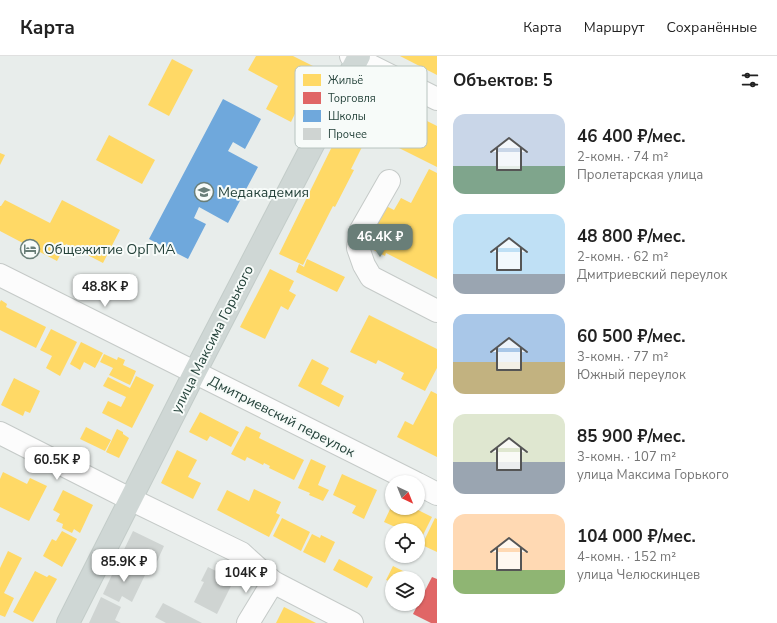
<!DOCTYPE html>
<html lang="ru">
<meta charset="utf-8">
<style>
:root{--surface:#fff;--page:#f6f6f6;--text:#222;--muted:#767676;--line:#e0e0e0;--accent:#697e78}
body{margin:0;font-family:"Nunito Sans",sans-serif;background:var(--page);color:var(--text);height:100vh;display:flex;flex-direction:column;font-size:15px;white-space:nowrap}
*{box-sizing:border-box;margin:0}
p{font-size:13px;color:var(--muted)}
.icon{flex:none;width:22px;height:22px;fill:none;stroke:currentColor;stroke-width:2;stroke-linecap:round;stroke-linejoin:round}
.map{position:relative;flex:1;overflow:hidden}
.side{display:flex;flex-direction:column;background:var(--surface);width:340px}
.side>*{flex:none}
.needle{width:26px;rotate:137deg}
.buttons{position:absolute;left:385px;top:419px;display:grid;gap:8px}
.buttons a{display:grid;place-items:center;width:40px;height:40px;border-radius:50%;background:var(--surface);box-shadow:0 1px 3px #0004;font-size:20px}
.price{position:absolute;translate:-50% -34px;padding:0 9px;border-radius:8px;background:#fff;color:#222;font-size:13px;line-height:26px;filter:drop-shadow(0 1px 2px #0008)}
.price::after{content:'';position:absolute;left:50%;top:24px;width:12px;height:9px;margin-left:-6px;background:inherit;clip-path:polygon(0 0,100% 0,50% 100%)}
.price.on{background:var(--accent);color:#fff}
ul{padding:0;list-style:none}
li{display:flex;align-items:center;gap:12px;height:100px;padding:0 16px}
li span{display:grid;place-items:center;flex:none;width:112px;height:80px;border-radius:12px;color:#555}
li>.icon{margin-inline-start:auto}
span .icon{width:48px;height:48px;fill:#fffc;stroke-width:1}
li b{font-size:17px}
h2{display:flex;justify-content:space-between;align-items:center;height:48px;padding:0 16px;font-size:17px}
header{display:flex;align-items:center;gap:24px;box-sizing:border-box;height:56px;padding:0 20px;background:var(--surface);border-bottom:1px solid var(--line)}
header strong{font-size:19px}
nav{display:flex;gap:22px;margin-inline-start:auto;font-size:14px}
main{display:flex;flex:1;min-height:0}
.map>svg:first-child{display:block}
.homes{fill:#ffd966}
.shops{fill:#e06666}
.schools{fill:#6fa8dc}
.building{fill:#cfd4d2}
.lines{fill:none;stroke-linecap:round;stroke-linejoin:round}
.minor-casing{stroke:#c5cac8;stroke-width:24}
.major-casing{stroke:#c3ccc9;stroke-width:24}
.minor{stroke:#fcfcfc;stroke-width:22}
.major{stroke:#cfd7d5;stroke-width:22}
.labels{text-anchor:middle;stroke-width:4;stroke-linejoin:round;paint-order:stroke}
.poi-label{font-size:14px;fill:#24423a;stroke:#f7fbf9;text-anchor:start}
.street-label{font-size:14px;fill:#24423a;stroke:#f7fbf9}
.key{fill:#f7fbf9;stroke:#b8c4c0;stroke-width:1}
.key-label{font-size:11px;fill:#24423a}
</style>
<header>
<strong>Карта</strong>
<nav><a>Карта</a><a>Маршрут</a><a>Сохранённые</a></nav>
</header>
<main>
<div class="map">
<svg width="437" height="567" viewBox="0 0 437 567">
<rect width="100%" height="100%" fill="#e8edeb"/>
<!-- homes -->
<g class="homes">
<path d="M256,0H293L317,12L291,66L266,53L278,30L248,14Z"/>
<path d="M400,0H437V19Z"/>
<path d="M172,3L193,14L169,60L148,49Z"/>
<path d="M365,34L437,70V111L369,77L351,113L354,114L335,151L333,150L303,209L279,198L358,38L362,40L366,59L362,40Z"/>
<path d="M109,79L155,104L142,128L96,104Z"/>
<path d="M0,97L5,99L0,109Z"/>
<path d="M429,113L437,117V223L386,197L385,200L368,191L372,183L370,181L386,150L394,154L401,142L411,147Z"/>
<path d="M5,144L50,167L62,144L120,174L103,207L66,188L57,205L0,175V150H1Z"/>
<path d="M307,203L345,221L337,236L296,216L299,208L304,211Z"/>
<path d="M270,213L294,225L289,235L296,239L288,254L281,250L265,283L240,271Z"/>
<path d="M1,244L7,248L6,251L46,271L36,292L0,274V246Z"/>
<path d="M369,259L437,293V312L425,335L401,323L404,317L378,304L376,308L350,296Z"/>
<path d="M51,273L77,286L60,320L46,312L52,300L40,294Z"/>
<path d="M81,286L103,297L95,312L84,306L80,314L70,308Z"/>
<path d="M104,298L117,304L118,301L125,304L123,309L136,315L130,329L109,319L113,312L100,306Z"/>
<path d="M312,303L329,312L321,328L344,340L339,351L298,330Z"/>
<path d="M136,320L154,329L132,372L102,357L108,345L121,351L126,341L103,330L108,321L130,332Z"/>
<path d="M14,322L40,335L30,357L25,355L23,360L1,349Z"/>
<path d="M431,335L437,338V401L397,381L405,365L413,369Z"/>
<path d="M200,356L239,376L231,391L210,380L207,385L189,376Z"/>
<path d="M246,370L261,377L259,382L304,404L294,424L269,412L270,410L264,407L263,409L247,401L245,405L231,398Z"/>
<path d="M86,371L111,384L105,395L80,383Z"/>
<path d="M117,373L123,376V378L129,382L119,402L106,396Z"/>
<path d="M177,394L197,404L188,421L201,427L193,443L161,427Z"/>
<path d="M311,403L326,410L318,429L329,434L323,445L309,439L310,437L298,432Z"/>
<path d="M3,416L27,428L30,422L47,430L29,465L0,451V423Z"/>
<path d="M342,418L377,434L364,463L352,457L356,450L333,439Z"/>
<path d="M254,433L281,446L276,457L280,459L269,481L217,454L227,434L249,445Z"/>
<path d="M63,434L93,449L80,477L74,473L72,477L62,472L63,468L56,465L60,458L53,454Z"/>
<path d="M392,449V452H414L432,461L418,489V474H402L384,466Z"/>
<path d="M282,462L310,476L301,495L273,480Z"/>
<path d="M435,462L437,463V496L422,489Z"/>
<path d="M62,475L77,483L62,511L43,500L52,483L56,485Z"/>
<path d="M312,478L320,482L321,479L335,486L325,507L303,496Z"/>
<path d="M8,495L22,502L4,537L14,542L5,561L0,559V512Z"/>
<path d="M339,503L373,521L367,532L333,514Z"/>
<path d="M393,510L405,516L402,522H392V526L386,524Z"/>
<path d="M35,515L47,521L49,519L57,523L33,566L13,556Z"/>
<path d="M398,548H411L408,553Z"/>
<path d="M284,551L316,567H276Z"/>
</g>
<!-- shops -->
<path class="shops" d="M432,521L437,523V567H431L413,558Z"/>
<!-- schools -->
<path class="schools" d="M223,43L261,63L245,93L233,86L228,95L258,111L228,167L199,151L194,162L206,168L188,203L149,183Z"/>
<!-- building -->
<g class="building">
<path d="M133,475L164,490L154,512L140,506L137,512L119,504Z"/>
<path d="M118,506L145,519L132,546L122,540L119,546L103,538Z"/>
<path d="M208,511L234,524L217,558L194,546L204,526L201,525Z"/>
<path d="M101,541L121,551L115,564L121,567H89Z"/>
<path d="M163,547L202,567H166L155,561Z"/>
</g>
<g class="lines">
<!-- minor casing -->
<g class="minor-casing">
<g id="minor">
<path d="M351,0L437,43"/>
<path d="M389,125L361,174L358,192L364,209L371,221L437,255"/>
<path d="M0,219L414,426"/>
<path d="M0,377L130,443L241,497L273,526L352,567"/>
<path d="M418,428L437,438"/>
<path d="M248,567L273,526"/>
</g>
</g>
<!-- major casing -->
<g class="major-casing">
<path id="major" d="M68,567L195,316L359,0"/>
</g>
<!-- minor -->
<use href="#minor" class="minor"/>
<!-- major -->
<use href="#major" class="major"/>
</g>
<!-- icons -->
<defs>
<g id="university-ring" transform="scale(1)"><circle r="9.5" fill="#f7fbf9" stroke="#697e78" stroke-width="1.5"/><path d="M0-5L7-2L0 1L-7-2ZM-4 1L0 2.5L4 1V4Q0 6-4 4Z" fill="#697e78"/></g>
<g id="hotel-ring" transform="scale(1)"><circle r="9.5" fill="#f7fbf9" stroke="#697e78" stroke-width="1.5"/><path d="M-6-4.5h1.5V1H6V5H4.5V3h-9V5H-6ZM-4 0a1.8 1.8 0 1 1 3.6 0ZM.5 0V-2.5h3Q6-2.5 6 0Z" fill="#697e78"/></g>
</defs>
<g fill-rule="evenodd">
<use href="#university-ring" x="204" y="136"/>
<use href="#hotel-ring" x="30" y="193"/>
</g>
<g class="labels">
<!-- poi labels -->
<g class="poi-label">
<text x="218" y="141">Медакадемия</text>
<text x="44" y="198">Общежитие ОрГМА</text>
</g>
<!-- street labels -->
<g class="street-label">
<text transform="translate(212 283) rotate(-63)" y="5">улица Максима Горького</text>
<text transform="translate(282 360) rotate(27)" y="5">Дмитриевский переулок</text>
</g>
</g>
<!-- legend -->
<rect x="295" y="10" width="132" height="82" rx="6" class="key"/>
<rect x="303" y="18" width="18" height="12" fill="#ffd966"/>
<rect x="303" y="36" width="18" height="12" fill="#e06666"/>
<rect x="303" y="54" width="18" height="12" fill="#6fa8dc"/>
<rect x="303" y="72" width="18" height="12" fill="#cfd4d2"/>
<g class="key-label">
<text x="328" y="28">Жильё</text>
<text x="328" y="46">Торговля</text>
<text x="328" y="64">Школы</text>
<text x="328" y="82">Прочее</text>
</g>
</svg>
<div class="buttons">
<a><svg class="needle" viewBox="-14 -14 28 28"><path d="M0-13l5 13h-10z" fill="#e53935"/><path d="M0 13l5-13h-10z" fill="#767676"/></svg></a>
<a><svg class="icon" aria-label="locate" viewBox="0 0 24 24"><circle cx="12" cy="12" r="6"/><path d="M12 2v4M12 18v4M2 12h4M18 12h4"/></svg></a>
<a><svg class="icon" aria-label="layers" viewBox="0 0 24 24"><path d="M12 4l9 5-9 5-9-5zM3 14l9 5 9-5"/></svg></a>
</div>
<b class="price on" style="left:380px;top:202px">46.4K ₽</b>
<b class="price" style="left:105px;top:252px">48.8K ₽</b>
<b class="price" style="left:57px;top:425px">60.5K ₽</b>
<b class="price" style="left:124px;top:527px">85.9K ₽</b>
<b class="price" style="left:246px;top:538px">104K ₽</b>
</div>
<section class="side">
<h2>Объектов: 5<svg class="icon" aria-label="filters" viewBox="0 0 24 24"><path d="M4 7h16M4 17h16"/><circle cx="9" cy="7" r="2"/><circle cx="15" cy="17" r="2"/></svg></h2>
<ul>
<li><span style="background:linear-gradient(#c9d6e8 65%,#7fa58c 0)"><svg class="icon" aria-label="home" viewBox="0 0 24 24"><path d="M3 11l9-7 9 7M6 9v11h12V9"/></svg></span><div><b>46 400 ₽/мес.</b><p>2-комн. · 74 m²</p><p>Пролетарская улица</p></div></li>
<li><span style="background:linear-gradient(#bfe0f5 75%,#9aa5b1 0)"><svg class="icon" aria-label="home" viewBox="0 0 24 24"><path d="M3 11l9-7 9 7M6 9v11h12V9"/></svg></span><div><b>48 800 ₽/мес.</b><p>2-комн. · 62 m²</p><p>Дмитриевский переулок</p></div></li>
<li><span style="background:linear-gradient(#a9c7e8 60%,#c2b280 0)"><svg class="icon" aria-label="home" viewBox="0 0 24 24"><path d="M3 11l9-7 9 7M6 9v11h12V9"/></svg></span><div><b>60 500 ₽/мес.</b><p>3-комн. · 77 m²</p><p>Южный переулок</p></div></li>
<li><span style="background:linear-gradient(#dfe7d0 60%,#9aa5b1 0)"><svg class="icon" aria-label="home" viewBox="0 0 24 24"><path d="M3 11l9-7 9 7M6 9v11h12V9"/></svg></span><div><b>85 900 ₽/мес.</b><p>3-комн. · 107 m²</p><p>улица Максима Горького</p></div></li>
<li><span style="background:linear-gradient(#ffd9b3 70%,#8fb573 0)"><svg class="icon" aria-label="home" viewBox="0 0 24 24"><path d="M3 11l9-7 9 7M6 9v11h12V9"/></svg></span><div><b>104 000 ₽/мес.</b><p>4-комн. · 152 m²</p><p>улица Челюскинцев</p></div></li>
</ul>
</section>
</main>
